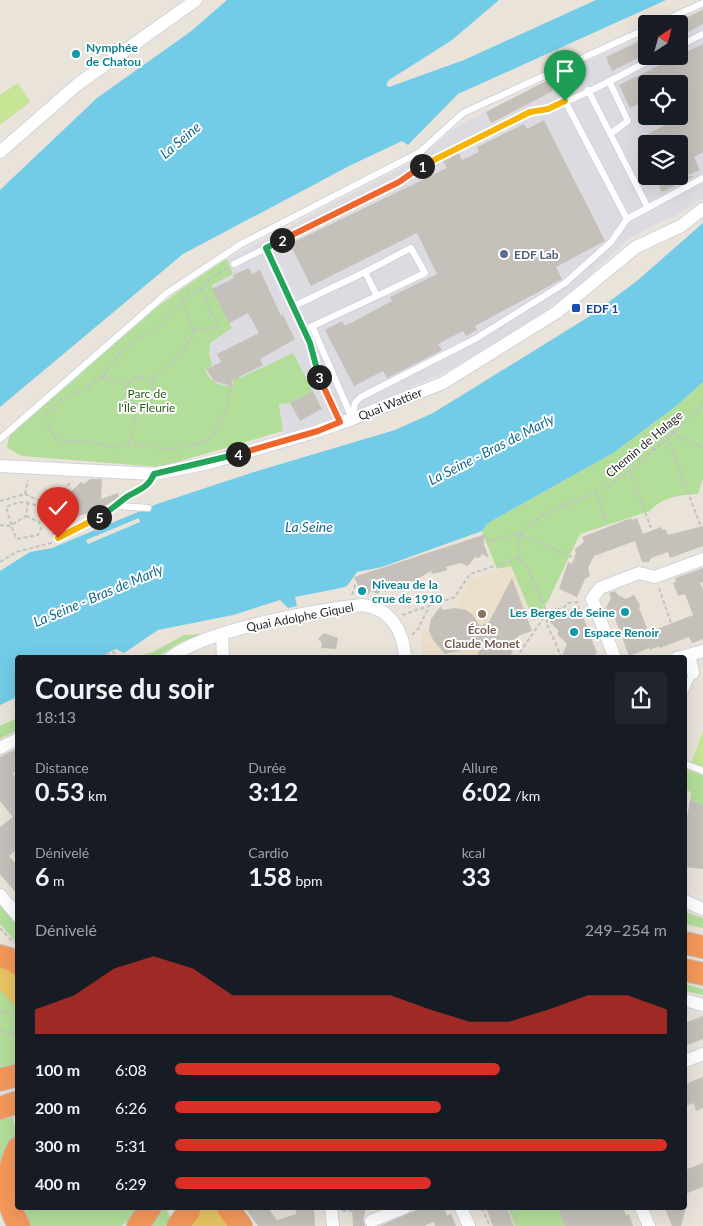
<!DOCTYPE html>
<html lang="fr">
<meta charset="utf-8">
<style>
body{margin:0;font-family:Lato,sans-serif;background:#20242c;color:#f1f3f6;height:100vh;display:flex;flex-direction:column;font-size:19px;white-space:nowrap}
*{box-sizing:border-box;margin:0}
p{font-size:16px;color:#9ea1a6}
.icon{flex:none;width:28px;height:28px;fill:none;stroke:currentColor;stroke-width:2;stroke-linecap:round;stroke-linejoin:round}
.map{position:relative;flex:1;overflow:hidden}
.panel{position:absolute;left:15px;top:655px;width:672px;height:555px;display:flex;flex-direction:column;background:#171b24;border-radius:5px;box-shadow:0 5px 20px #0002}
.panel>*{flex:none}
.needle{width:32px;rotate:36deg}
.tools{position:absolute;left:638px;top:15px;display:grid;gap:10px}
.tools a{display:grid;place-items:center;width:50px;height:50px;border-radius:5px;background:#171b24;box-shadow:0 5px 20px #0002;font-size:25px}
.pin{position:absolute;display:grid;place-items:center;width:42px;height:42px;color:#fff;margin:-51px -21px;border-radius:50% 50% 50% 0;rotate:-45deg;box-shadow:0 0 5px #0007}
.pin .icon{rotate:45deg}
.km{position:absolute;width:25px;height:25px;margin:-12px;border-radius:50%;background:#222;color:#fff;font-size:14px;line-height:25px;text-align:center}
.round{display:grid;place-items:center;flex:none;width:52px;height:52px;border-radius:5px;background:#20242c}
.summary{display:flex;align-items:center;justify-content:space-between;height:85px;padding:0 20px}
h1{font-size:28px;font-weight:700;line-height:38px}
.stats{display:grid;grid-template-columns:repeat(3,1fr);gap:8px;height:85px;padding:5px 20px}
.stats div{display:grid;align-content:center}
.stats b{font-size:25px;font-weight:700}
.stats small{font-size:14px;font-weight:400}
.stats p{font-size:14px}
.chart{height:140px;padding:10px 20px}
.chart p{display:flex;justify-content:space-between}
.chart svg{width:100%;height:90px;margin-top:5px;fill:#d93025;opacity:.7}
ul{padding:0 20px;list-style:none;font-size:16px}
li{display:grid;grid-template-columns:80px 60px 1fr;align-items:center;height:38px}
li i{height:12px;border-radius:6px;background:#d93025}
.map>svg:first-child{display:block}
</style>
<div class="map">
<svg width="703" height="1226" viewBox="0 0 703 1226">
<rect width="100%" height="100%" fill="#eae3da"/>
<path fill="#dddbe2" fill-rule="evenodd" d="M703 12V199L684 211 631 237 576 288 531 320 447 371 364 408 285 434 283 431 279 403 239 378 232 379 234 386 226 387 209 379 205 369 212 365 209 354 210 343 232 328 212 285 233 274 227 259 418 159 456 127 573 67 646 36V56H679V24H675ZM646 84H679V116H646ZM646 144H679V176H646Z"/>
<polygon fill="#ebdfca" points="508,567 511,567 529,615 510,657 422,657 421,632 429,630 431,619 438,609 441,607 443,611 455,608 470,580"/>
<g fill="#b3de99">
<path d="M227 259 233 274 212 285 232 328 210 343 209 354 212 365 205 370C210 382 221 387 234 386L232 379 238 376 240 378 293 353 313 391 290 403 279 404 283 431 160 467 22 456 7 448 9 436C77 373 147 308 227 259Z"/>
<path d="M703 382V478L698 494C680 495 662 497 650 511L580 534 548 601 534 621 511 566 497 569 482 532 488 523 613 453 675 407Z"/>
<polygon points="202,634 179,643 157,657 135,657 153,652 184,635"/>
<polygon points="17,718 17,730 0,739 0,726"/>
<polygon points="685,769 703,776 703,805 690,800 691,792 685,790"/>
<polygon points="0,903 17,924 17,944 0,924"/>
<polygon points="685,912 703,918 703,928 685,924"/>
<polygon points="685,984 703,989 703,995 685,991"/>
<polygon points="0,988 18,1010 17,1064 0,1070"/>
<path d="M13 1117 14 1125 17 1123C17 1139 5 1163 0 1180V1120Z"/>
<polygon points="18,1208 137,1208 133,1216 122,1226 29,1226"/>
<polygon points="160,1208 166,1208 173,1222 167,1226 150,1226"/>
<polygon points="508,1208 558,1208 565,1226 515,1226"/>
</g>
<g fill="#c6e595">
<polygon points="18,83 30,102 0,125 0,95"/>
<polygon points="703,732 703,776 688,771"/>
</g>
<g fill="#72cce7">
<polygon points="227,0 499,0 452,40 389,80 386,85 389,87 464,60 596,0 666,0 458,94 408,145 402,141 351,165 183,254 0,407 0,190 97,98 190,32"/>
<polygon points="703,223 703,382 675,407 613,453 488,523 482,531 382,567 357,572 347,586 341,588 295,597 297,606 288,608 280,600 233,615 158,630 124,653 116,649 105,654 107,657 18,658 17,697 0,705 0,571 30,552 52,548 157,504 254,472 395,430 433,413 590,316 638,280"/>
</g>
<polygon fill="#eae3da" points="139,518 140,522 88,544 86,540"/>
<g fill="#c5c0ba">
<polygon points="703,9 703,24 686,33 680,21"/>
<polygon points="640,41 646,54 612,71 606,57"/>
<polygon points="703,44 703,152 694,157 700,170 686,176 694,176 662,192 654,176 679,176 679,144 647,144 643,136 676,120 674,116 679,116 679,84 646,84 646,100 630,108 619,85"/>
<polygon points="576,69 581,78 570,84 565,75"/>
<polygon points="548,80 553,91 491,123 486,112"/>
<polygon points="544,120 605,241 556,267 562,279 475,326 477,330 466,336 463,331 438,344 442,350 387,378 383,371 354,386 325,330 342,321 345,326 392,301 390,297 437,274 417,233 311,286 290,244 447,168 443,161 459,153 462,160 479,152 477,147 524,124 527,129"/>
<polygon points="249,268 252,274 260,270 281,316 283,315 295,339 260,359 263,365 231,381 234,387 214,381 206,369 221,362 217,354 259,333 248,313 229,323 212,289 234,278 233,275"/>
<polygon points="313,391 322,409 300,421 290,403"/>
<polygon points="90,479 102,479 101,499 118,493 119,497 104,507 74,518 69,523 54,508 81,482 84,484"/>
<polygon points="631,518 632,520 637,518 643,534 661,527 662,530 665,529 668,535 703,526 703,546 670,558 668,552 651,558 649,562 642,562 635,541 594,556 588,568 590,576 585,579 577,597 559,589 568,562 572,564 576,553 575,549 584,542 582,537"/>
<polygon points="486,534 483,542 489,558 482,554 479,558 475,557 468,566 460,563 446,567 447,570 441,572 432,574 431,571 414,581 390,585 386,592 381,589 378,594 371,591 368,595 360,589 354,577"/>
<polygon points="703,568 703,582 700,583 703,590 703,639 692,643 689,637 660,648 659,646 650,650 649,648 629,656 613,613 605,610 611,598 609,593 615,591 618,595 626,599 634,595 640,605 639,608 648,631 657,629 693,615 685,594 678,596 673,583 676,582 675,578"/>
<polygon points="512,578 532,631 518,636 510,658 476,658 482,645 445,654 433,640 429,630 431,619 441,606 442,610 455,608 466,610 473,615 480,626 489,622"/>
<polygon points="579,606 597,653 590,658 561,658 567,644 557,634 559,631 550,622 551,617"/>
<polygon points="324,633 338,638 336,649 321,648 322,643 318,639"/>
<polygon points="18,748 18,771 12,773 18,779 18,848 9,856 18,866 18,895 0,874 0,827 13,817 0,801 0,757"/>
<polygon points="690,800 703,805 703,869 685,867 685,829"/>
<polygon points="703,1016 703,1039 685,1046 685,1023"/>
<polygon points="703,1077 703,1108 696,1111 694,1103 685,1106 685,1084"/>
<polygon points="703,1163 703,1187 685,1194 685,1170"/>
<polygon points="245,1208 268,1208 277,1220 296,1214 296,1208 314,1208 315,1226 258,1226"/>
<polygon points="352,1208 366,1208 363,1220 365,1226 353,1226"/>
<polygon points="421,1208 444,1208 447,1216 451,1214 456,1226 435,1226 434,1222 424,1226 380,1226"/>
<polygon points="486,1208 507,1208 514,1226 493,1226"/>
<polygon points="558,1208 623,1208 626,1215 629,1214 633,1226 565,1226"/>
<polygon points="665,1208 686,1208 681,1226 672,1226"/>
</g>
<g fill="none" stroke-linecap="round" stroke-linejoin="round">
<g stroke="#d0d3e0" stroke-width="8">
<g id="lane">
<polyline points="657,24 703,3"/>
<polyline points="679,46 703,34"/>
<polyline points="609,81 628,121 610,134"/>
<polyline points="588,90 648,208"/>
<polyline points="565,101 627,219"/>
<polyline points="234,264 266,248"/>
<polyline points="365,272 411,248 425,273 377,296"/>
<polyline points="294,306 365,272 377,296 304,330"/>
<polyline points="312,326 352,418"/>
<polyline points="352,418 355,403 361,397 475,339 565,283 611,242 627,219 703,178"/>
<path d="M341 422 316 370 310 343 266 248 399 182 428 162 530 112C571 105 620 75 658 56"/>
<polyline points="0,439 167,293 241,244 420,152 463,113 646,29"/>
<polyline points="118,506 148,508"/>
<path d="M92 521C105 513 116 505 128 497 140 489 148 488 154 474"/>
<polyline points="685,691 693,673"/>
<polyline points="685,764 703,771"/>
</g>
</g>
<g stroke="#d0d3e0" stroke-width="14">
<g id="street">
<polyline points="0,152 78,84 196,0"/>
<polyline points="0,466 154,474 209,463 318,431 352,419 443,383 557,312 636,247 681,226 703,209"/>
<polyline points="222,635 223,658"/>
<polyline points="689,655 693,673"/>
<path d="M170 658C205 630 315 610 362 605 390 608 404 631 405 658"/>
<polyline points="615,658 592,599 600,588 639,573 655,577 703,559"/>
<polyline points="677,658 703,651"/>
<polyline points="0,748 18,739"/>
<polyline points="0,895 18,916"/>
<polyline points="685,901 703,909"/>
<polyline points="685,1000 703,1005"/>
<polyline points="685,1061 703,1054"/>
<polyline points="331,1208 333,1226"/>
<polyline points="461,1208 469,1226"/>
<polyline points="641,1208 649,1226"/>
<polyline points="371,1221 404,1208"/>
</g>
</g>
<g stroke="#c3c3c3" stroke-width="20">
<g id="primary">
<polyline points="0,957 18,979"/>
<polyline points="0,975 18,996"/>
<polyline points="186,1208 200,1226"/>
<polyline points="204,1208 219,1226"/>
</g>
</g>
<g stroke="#c3c3c3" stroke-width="24">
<g id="highway">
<polyline points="685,943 703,947"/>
<polyline points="0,956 13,960 18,964"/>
<polyline points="685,970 703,974"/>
<polyline points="0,1080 18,1075"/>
<polyline points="0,1108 18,1102"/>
<path d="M18 1148C4 1176 4 1199 19 1226"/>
<polyline points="228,1208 241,1226"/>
<polyline points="138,1226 150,1208"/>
<polyline points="178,1226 189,1211"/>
</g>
</g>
<g stroke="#c3c3c3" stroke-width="2" stroke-dasharray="4 2.5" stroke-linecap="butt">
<polyline points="227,268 210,279 202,289 189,294 160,327 134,341 120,353 102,377 85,389 63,398 47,413 49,427 58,442 86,441 115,448 129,443 168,450 207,441 218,429 228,404 230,387"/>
<polyline points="183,303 194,331"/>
<circle cx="141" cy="391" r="14"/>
<polyline points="102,377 129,384"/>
<path d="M151 380C169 367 185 352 194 331L219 327 209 309 202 289"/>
<polyline points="671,433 703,447"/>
<polyline points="667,436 701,527"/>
<polyline points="129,443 134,427 136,405"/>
<polyline points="629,470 651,528"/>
<polyline points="25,494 47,504"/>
<polyline points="596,494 608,524"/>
<polyline points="0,501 25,494 28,480"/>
<polyline points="43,509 55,520 48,527 57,538"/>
<path d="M26 516 39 522 41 528 38 535 17 539C11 528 10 518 6 507 21 500 29 501 43 509L72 481"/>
<polyline points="0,525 10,526 26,516 28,502"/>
<polyline points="95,528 98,536"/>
<polyline points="521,535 572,557"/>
<polyline points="0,562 16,552 51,543 83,524"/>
<polyline points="659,588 671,623"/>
<polyline points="352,595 355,585 458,554 484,542 524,532"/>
<polyline points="402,615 455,597 470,574 519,558"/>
<polyline points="412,635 418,629 429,607"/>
<polyline points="106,655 114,652 118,658"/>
<polyline points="516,658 547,613 564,607 568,603 580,602"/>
<path d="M562 658 547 624V613L528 568 519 558 518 539C540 505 581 504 612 483 643 463 675 430 703 405"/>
<polyline points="18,701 14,703 18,712"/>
<polyline points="0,928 14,943"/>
<polyline points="0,1011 18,1015"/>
<polyline points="0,1031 18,1035"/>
<polyline points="482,1208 490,1226"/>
<polyline points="511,1208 519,1226"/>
<polyline points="342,1211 352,1211"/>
</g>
<use href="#lane" stroke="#fff" stroke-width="6"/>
<use href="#street" stroke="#fff" stroke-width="12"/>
<use href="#primary" stroke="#e8c461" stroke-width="19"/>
<use href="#highway" stroke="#f4985b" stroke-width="22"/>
</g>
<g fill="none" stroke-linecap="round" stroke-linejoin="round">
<g stroke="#fff" stroke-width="10">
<polyline id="split-1" points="422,166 530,112 548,109 565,101"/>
</g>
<g stroke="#fff" stroke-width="10">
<polyline id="split-2" points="282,240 399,182 422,166"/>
</g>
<g stroke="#fff" stroke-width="10">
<polyline id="split-3" points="282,240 266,248 310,343 319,377"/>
</g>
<g stroke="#fff" stroke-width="10">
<polyline id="split-4" points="238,454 318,431 340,422 319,377"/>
</g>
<g stroke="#fff" stroke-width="10">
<path id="split-5" d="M99 517C110 511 118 503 128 496 140 489 148 488 154 474L238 454"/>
</g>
<g stroke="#fff" stroke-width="10">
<polyline id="split-6" points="58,538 99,517"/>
</g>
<use href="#split-1" stroke="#f5b400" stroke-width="6"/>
<use href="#split-2" stroke="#f0652b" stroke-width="6"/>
<use href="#split-3" stroke="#22a559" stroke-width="6"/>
<use href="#split-4" stroke="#f0652b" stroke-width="6"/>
<use href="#split-5" stroke="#22a559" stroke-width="6"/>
<use href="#split-6" stroke="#f5b400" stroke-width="6"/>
</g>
<g fill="#0f9aa8" stroke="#fff" stroke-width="2">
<circle cx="76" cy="54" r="5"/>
<circle cx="362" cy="591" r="5"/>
<circle cx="625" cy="612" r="5"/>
<circle cx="574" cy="632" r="5"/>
</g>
<circle fill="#5c6f8a" stroke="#fff" stroke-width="2" cx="504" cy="254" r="5"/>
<rect fill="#1a4fb4" stroke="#fff" stroke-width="2" x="571" y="303" width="10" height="10" rx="2.5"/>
<circle fill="#8d6e63" stroke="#fff" stroke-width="2" cx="482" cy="614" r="5"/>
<g text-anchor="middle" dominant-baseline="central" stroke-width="4" stroke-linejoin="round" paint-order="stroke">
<g font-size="12" font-weight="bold" fill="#0d838f" stroke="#fff" text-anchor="start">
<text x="86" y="47">Nymphée<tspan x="86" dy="14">de Chatou</tspan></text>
<text x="372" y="584">Niveau de la<tspan x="372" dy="14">crue de 1910</tspan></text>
<text x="615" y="612" text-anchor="end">Les Berges de Seine</text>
<text x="584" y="632">Espace Renoir</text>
</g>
<g font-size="12" font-weight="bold" fill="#4e5e75" stroke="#fff" text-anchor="start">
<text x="514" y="254">EDF Lab</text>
</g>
<g font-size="12" font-weight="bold" fill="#164399" stroke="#fff" text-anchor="start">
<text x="586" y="308">EDF 1</text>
</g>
<g font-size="12" fill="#2d601d" stroke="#fff">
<text x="147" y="393">Parc de<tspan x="147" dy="14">l'Île Fleurie</tspan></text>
</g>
<g font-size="12" fill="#282828" stroke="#fff">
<text transform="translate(390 404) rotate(-22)">Quai Wattier</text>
<text transform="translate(644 444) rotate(-40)">Chemin de Halage</text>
<text transform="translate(300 617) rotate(-11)">Quai Adolphe Giquel</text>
</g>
<g font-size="12" font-weight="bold" fill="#785e54" stroke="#fff">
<text x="482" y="629">École<tspan x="482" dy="14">Claude Monet</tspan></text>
</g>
<g font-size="14" font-style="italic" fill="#156a8f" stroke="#fff">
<text transform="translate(180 140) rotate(-40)">La Seine</text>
<text transform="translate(491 449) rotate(-27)">La Seine - Bras de Marly</text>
<text x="309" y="526">La Seine</text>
<text transform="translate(98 595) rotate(-23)">La Seine - Bras de Marly</text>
</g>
</g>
</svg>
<div class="tools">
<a><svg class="needle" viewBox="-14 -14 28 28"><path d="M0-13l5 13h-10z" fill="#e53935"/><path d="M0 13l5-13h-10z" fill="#9ea1a6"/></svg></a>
<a><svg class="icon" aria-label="locate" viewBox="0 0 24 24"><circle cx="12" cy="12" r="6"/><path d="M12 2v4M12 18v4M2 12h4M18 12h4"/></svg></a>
<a><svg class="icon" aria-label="layers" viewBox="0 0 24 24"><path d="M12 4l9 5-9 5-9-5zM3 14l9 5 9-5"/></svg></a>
</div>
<div class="pin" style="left:565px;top:101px;background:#1e9e55"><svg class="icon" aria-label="arrive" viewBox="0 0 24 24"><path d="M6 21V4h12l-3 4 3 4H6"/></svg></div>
<div class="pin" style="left:58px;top:538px;background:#d93025"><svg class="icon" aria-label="check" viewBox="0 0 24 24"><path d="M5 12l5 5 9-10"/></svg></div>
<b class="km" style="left:422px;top:166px">1</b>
<b class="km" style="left:282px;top:240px">2</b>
<b class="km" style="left:319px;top:377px">3</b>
<b class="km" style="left:238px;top:454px">4</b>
<b class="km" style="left:99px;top:517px">5</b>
<section class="panel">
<div class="summary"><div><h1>Course du soir</h1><p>18:13</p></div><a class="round"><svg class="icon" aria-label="share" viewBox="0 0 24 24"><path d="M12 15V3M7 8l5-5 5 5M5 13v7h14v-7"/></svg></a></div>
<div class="stats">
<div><p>Distance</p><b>0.53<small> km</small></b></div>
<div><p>Durée</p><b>3:12</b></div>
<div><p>Allure</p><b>6:02<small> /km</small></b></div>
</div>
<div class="stats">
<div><p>Dénivelé</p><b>6<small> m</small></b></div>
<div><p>Cardio</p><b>158<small> bpm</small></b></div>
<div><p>kcal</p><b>33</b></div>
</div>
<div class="chart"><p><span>Dénivelé</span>249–254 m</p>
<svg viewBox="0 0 160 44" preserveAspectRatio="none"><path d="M0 44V32L10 25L20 12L30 6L40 12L50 25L60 25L70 25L80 25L90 25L100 32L110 38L120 38L130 32L140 25L150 25L160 32V44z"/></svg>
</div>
<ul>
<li><b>100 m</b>6:08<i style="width:66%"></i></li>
<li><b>200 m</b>6:26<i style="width:54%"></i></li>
<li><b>300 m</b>5:31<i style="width:100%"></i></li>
<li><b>400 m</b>6:29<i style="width:52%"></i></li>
</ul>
</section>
</div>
